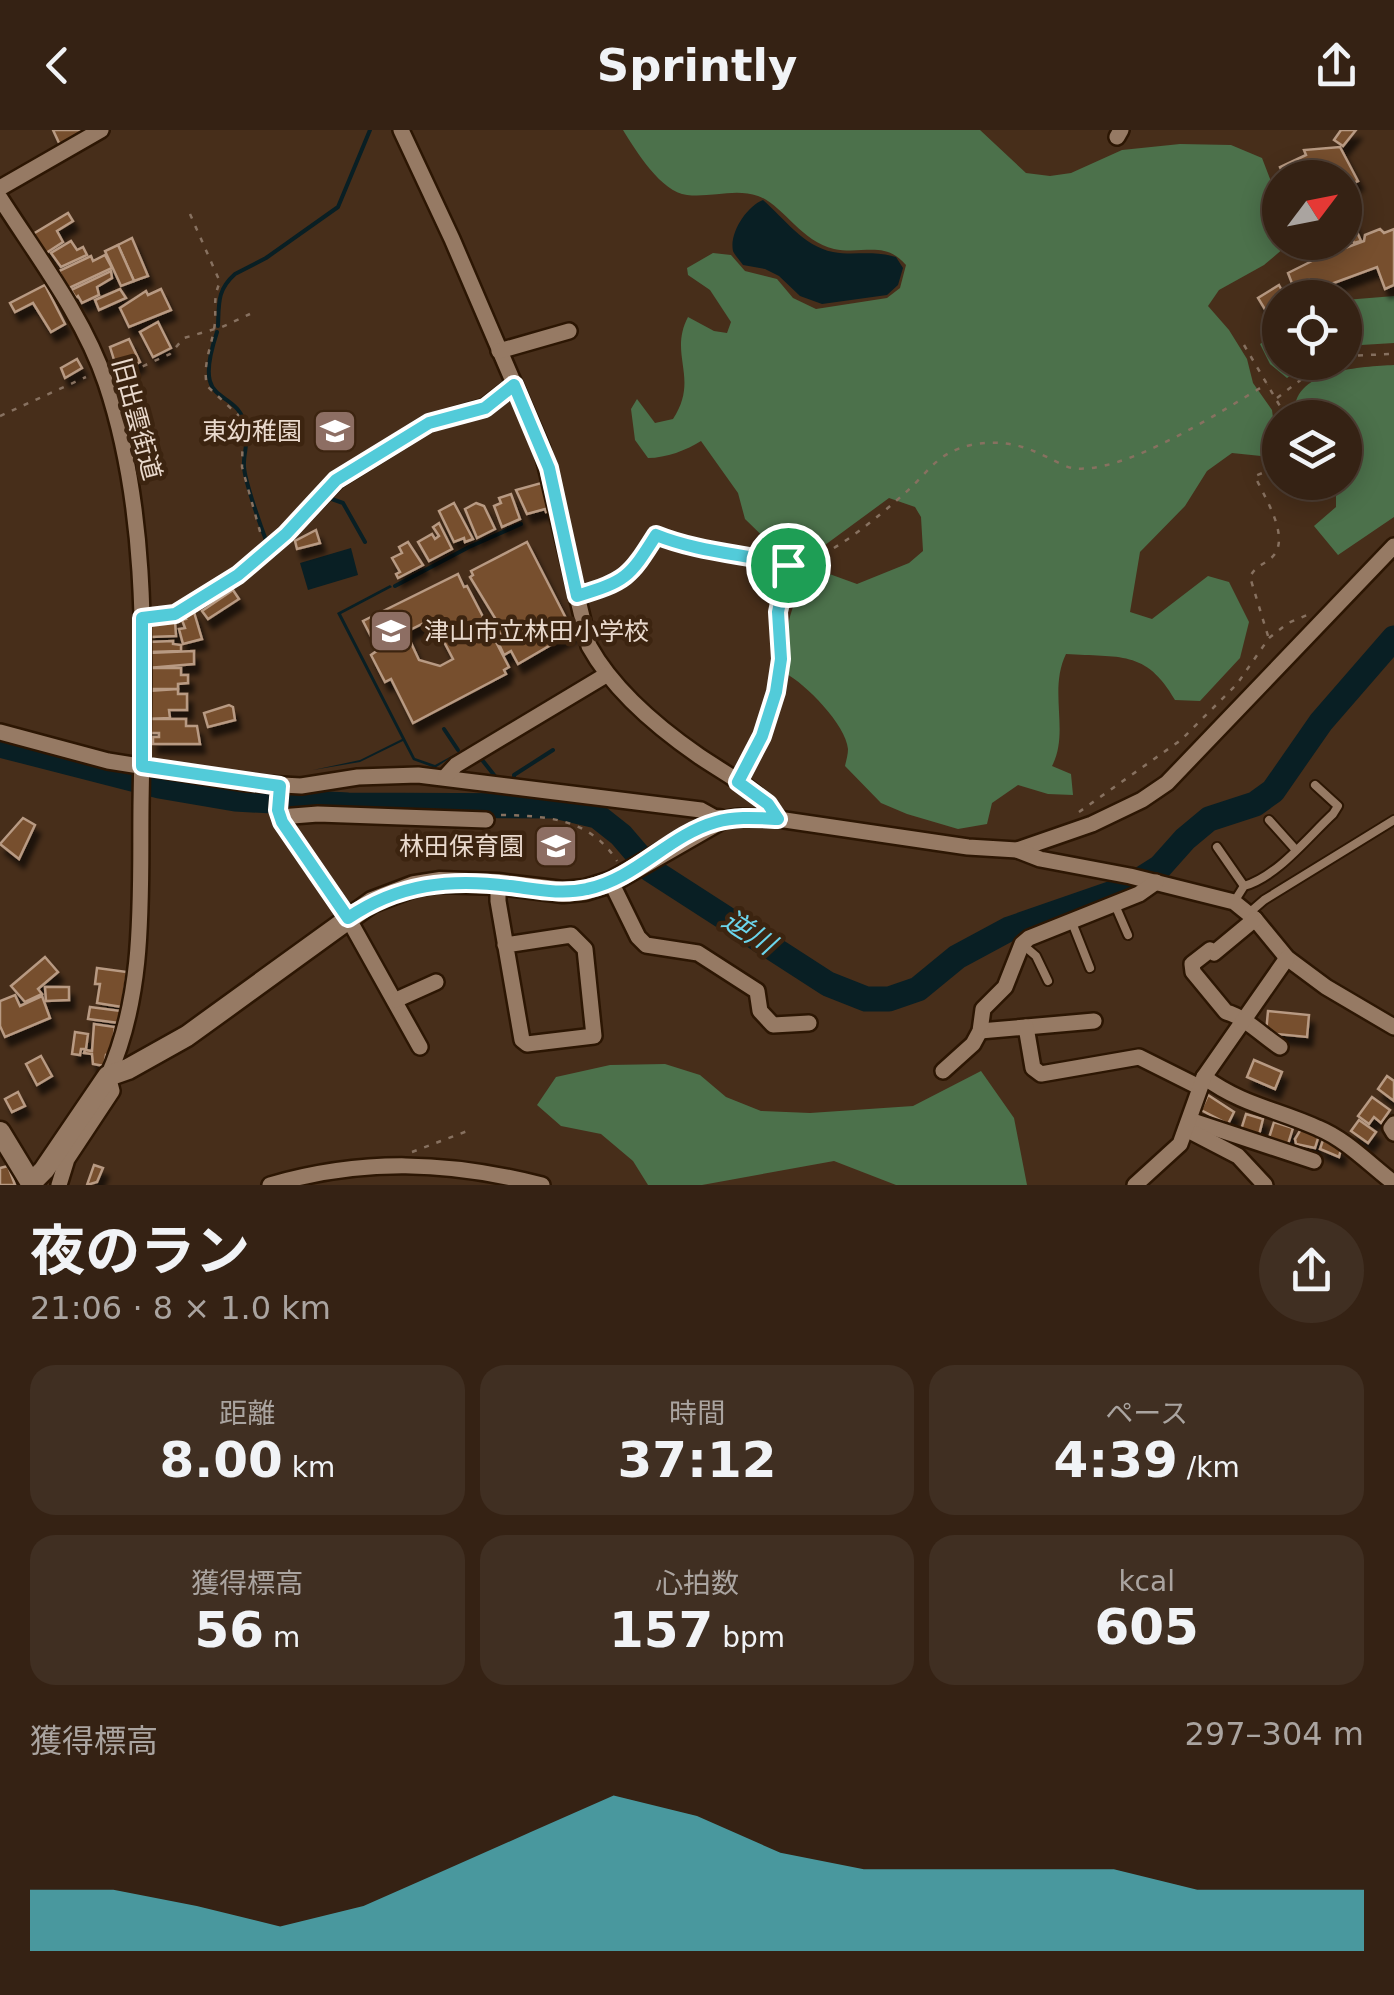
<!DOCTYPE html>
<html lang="ja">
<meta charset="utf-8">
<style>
body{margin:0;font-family:"DejaVu Sans","Noto Sans JP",sans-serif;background:#402f22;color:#f1f3f6;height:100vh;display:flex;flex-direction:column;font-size:38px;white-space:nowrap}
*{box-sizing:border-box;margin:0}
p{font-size:32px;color:#aaa4a0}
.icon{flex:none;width:55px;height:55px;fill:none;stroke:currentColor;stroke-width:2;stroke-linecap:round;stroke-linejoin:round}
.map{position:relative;height:1055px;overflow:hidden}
.side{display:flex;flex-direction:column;background:#352214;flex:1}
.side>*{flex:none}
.needle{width:65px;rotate:58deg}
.buttons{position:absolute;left:1262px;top:30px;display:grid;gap:20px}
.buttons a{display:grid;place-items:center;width:100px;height:100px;border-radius:50%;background:#352214;box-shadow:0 5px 25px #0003,0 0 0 2px #4f3f34;font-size:50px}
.pin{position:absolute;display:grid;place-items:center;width:85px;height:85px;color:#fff;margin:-42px;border:5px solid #fff;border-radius:50%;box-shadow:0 2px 10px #0007}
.round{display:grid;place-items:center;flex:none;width:105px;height:105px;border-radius:52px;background:#402f22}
.head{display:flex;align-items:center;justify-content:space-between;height:170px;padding:0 30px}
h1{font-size:55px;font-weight:700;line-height:75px}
.figures{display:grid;grid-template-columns:repeat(3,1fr);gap:15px;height:170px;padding:10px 30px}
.figures div{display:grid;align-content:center;border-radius:25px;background:#402f22;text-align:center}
.figures b{font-size:50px;font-weight:700}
.figures small{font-size:28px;font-weight:400}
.figures p{font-size:28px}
.chart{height:280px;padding:20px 30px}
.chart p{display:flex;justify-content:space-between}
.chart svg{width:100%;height:180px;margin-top:10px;fill:#52cbd9;opacity:.7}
header{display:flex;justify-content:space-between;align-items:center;height:130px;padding:0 30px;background:#352214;font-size:45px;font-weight:700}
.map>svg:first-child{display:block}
</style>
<header><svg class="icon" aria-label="back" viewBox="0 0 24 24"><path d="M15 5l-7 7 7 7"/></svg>Sprintly<svg class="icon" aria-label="share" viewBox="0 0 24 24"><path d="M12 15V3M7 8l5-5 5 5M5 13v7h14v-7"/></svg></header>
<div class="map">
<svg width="1394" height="1055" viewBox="0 0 1394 1055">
<defs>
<filter id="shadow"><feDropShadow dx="5" dy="9" stdDeviation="2.5" flood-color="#0009"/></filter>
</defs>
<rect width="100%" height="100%" fill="#472e1a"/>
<g fill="#4c714b">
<path d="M623 0H980L1026 43 1050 46 1071 43 1122 20 1180 14 1231 15 1262 28 1280 75V112L1290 113 1264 135 1219 160 1208 176 1229 200 1247 229 1253 253 1272 280 1276 311 1261 326 1232 323 1207 341 1185 376 1140 422 1130 482 1152 489 1208 446 1229 452 1249 492 1240 528 1200 571 1175 570C1146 519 1119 528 1066 524 1048 561 1070 602 1052 636L1071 644 1073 665 1048 664 1018 655 992 673 987 694 958 699 907 684 881 673 845 636C846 631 848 625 848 619 846 595 806 554 785 543 786 504 785 463 824 442L857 454 909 433 923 421 921 387 915 377 889 368 825 415 800 428 782 425 745 389 738 363 701 311C687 320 666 328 648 328L635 310 631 279 637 269 655 293 673 289C700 248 668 225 688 187L714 201 727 203 731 192 710 160 688 145 687 138 713 123 731 125 745 141 777 149 793 168 816 179 887 168 900 158 906 135C885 110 862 125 834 119 800 111 782 74 758 66 735 58 710 68 687 65 661 62 636 21 623 0Z"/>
<polygon points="1394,166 1394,213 1345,216 1345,170"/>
<polygon points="1280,201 1280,232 1308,233 1287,248 1270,234 1260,214"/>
<path d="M1394 235V387L1338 425 1314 396 1336 377V357L1329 353 1345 352V288L1295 287C1289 239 1361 237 1394 235Z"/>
<polygon points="665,934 700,945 726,967 761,981 810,983 913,976 981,941 1014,988 1027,1055 896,1055 834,1031 702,1055 648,1055 633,1031 601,1004 561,996 537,975 556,947 610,935"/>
</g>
<g fill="#091f24">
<path d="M763 70C784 88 803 116 833 122 853 126 871 120 896 127L903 138 898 155 887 165 822 174 800 166 779 146 765 139 743 135C741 132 734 124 733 121 729 103 747 76 763 70Z"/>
<polygon points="351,418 358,445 308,460 300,433"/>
<polygon points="390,455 392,457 341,484 415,628 435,635 459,622 435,638 413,630 403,611 360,632 313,640 360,630 402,609 337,483"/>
</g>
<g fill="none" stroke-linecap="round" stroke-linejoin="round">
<g stroke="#091f24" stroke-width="4">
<path d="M218 196C219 173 217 160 235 144L266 128 338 77 370 0"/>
<path d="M217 202C190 283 237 253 246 298 249 311 243 324 244 337 245 352 261 397 267 413"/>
<polyline points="329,368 343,373 365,412"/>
<polyline points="274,425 313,386"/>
<polyline points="395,456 469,417 521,394"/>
<polyline points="444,599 458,620"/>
<polyline points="479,626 498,650"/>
<polyline points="514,651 514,645 553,620"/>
<polyline points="314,672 314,674"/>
<polyline points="501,681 502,662"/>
</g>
<polyline stroke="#091f24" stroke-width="25" points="0,615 159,656 235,669 348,675 555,676 597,686 621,705 651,740 828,854 866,869 889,869 918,859 957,827 1009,799 1127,758 1160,737 1185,709 1209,689 1255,674 1273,661 1321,592 1394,508"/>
</g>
<g fill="#774f2e" stroke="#b89a83" stroke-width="2.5" fill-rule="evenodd" filter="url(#shadow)">
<polygon points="53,0 90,0 60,15"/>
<polygon points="1341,0 1356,0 1343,16 1334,10"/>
<polygon points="1340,17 1358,51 1346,56 1355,76 1347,79 1361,111 1354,113 1345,92 1345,48 1285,48 1280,37 1306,25 1304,20"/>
<polygon points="68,83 73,91 57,101 63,112 43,125 33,104"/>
<polygon points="1380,99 1384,103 1394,99 1394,155 1385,159 1377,137 1312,161 1309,150 1293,156 1288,143 1320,127 1318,122 1337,114 1340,120 1364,111 1365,105"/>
<polygon points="132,108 148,146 134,151 118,115"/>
<polygon points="71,111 77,120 83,117 87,125 61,137 51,123"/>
<polygon points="118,115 134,151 121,156 105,121"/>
<polygon points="105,125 112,138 67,159 59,141 91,126 93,131"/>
<polygon points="111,141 112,148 97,157 99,165 82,173 78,166 76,168 71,160"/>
<polygon points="45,155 65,194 51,202 33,173 15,182 10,173"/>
<polygon points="1279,155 1286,168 1280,168 1280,186 1272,191 1258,168"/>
<polygon points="120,159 126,168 99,180 95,170"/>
<polygon points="161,159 171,180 129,197 120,178 146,161 148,165"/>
<polygon points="158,192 171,218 153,227 140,202"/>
<polygon points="129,209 140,232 122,242 115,233 110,217"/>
<polygon points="77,229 82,238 65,248 61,238"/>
<polygon points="545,352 553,380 546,382 545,379 527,384 516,360"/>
<polygon points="511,364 520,389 502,397 494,376 501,373 499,368"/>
<polygon points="454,373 473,409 465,412 464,408 454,412 439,381"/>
<polygon points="476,373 484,376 495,399 477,408 465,379"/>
<polygon points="439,393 452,419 429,431 418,412 432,404 435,409 439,406 433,397"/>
<polygon points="316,400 320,413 297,419 295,411"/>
<polygon points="408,412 423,435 398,448 396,444 400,442 392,428 402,423 399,417"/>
<polygon points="527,412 573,502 518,534 511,521 504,525 498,512 503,510 493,490 495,488 470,447 473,445 471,441"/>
<path d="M458 444 464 457 467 456 509 537 504 540 506 544 413 593 391 549 385 552 371 525 378 520 363 491ZM432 489 453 529 440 536 419 530 406 502Z"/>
<polygon points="233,460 239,469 208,489 202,481"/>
<polygon points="194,482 202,509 183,514 179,499 185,498 182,490 186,489 184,485"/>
<polygon points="175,490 176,506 150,507 149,491"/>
<polygon points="173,511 173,514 181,515 181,521 148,522 148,512"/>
<polygon points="194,521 194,534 148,538 148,523"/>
<polygon points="147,538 181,538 181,545 188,545 188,553 178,554 178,559 148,559"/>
<polygon points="178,559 178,564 187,564 187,580 169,580 170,588 147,589 148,561"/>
<polygon points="229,575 233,577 235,590 208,597 204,583"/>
<polygon points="150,589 186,589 186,596 197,596 200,614 153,614 153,607 159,607 159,603 151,603"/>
<polygon points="23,688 35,695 19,729 0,714"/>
<polygon points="45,827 58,842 38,859 42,864 25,872 11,856"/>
<polygon points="97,838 127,842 122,877 97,873 100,854 95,854"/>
<polygon points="45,857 69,857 69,870 46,871"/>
<polygon points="15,865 20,876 42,866 50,888 5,907 0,896 0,871"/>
<polygon points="90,877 121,881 119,893 88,889"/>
<polygon points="1268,881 1309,885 1307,907 1266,903"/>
<polygon points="94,894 115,897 111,926 106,925 104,936 93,934 92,924 84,923 85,920 92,921"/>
<polygon points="75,902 88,904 86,919 81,919 80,925 72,924"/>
<polygon points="41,926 52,946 37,955 26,934"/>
<polygon points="1254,930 1282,942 1275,959 1247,947"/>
<polygon points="1387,946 1394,951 1394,971 1378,959"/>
<polygon points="18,962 25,976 12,982 5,969"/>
<polygon points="1208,965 1234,982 1228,994 1201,980"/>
<polygon points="1372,967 1390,980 1381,993 1374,987 1369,994 1358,986"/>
<polygon points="1246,984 1263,989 1259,1005 1241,1000"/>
<polygon points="1359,990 1376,1002 1368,1013 1351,1001"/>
<polygon points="1274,992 1293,998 1288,1014 1269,1008"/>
<polygon points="1301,999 1319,1005 1315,1018 1296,1014 1295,1009"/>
<polygon points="1323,1010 1341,1019 1339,1027 1320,1019"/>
<polygon points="94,1035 103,1038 97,1052 87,1055"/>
<polygon points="8,1036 15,1055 0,1055 0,1038"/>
</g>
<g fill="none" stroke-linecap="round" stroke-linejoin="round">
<g stroke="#2c1603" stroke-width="12">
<g id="service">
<polyline points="1269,690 1295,719"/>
<polyline points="1217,717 1244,756"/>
<path d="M1234 772 1244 756C1277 747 1308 707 1333 684L1338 676 1315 655"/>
<polyline points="1115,775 1128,805"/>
<polyline points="1249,783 1264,770 1394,690"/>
<polyline points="1071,790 1090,838"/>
<polyline points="1022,814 1036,826 1048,851"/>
</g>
</g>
<g stroke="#2c1603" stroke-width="20">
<g id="minor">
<path d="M401 0 452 109 542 319 589 516C614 561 657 597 699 626 727 645 759 660 778 689"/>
<polyline points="1117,7 1121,0"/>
<polyline points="0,58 101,0"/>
<path d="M0 68C37 126 84 187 106 253 151 387 143 536 141 676 140 766 146 862 108 946L112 961 67 1029 59 1055"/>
<polyline points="499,221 569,201"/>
<polyline points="266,421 286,404 337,350 429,293 485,277 514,255"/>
<polyline points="0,602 108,631 247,653 301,656 358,647 418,645 701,680 719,690 739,687 778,689 968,717 1017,720 1092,694 1142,670 1167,653 1394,416"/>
<polyline points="445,647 456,635 606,545"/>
<polyline points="280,656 278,680 282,692 348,788 420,917"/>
<polyline points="280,687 318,684 486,690"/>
<polyline points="1017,720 1040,729 1130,746 1234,772 1255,789 1287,828 1326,857 1394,897"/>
<polyline points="611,752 638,807 646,815 698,823 757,861 760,881 773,895 809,893"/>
<polyline points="498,754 498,771 522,910 527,914 594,906 585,819 571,805 505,815"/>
<path d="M1255 789 1214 823 1210 820 1192 834 1193 842 1226 882C1245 887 1263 906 1280 917"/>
<polyline points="396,870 436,852"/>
<polyline points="1026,897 1094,891"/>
<polyline points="980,901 1026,897 1033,938 1041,944 1139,927 1199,957"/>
<polyline points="943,941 973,914 980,901 983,879 1005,857 1022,814 1029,808 1139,764 1156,752"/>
<path d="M1204 947C1242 975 1276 979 1318 998 1347 1010 1369 1034 1394 1053"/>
<polyline points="1394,994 1391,998 1394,1003"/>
<polyline points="1186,999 1196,992 1314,1031"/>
<polyline points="1186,999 1238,1026 1265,1055"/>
<path d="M270 1055C363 1028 448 1031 542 1055"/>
<polyline points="1135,1055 1180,1014 1204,947 1287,828"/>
</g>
</g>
<g stroke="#2c1603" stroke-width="25">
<polyline id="tertiary" points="0,1002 31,1053 44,1040 108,946 128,939 187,906 372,772 414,756 439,752 498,754 563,762 585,760 611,752 719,690"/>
</g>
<g stroke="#877160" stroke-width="2.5" stroke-dasharray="5 8" stroke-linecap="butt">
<path d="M190 84 220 152C213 167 216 177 215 192 213 214 202 233 207 256L238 285 243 295 242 337 261 405"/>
<polyline points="1244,215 1287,288"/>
<polyline points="1345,226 1391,224"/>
<polyline points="119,247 170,224 184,208 222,197 250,184"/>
<polyline points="1277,268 1324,232"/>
<polyline points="0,286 86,247"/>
<path d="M593 461C632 449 635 438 655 405 683 416 708 419 737 423 754 425 772 436 789 435 824 434 879 386 905 363 929 342 936 323 971 315 1003 309 1023 315 1051 329 1057 332 1066 337 1072 338 1123 346 1223 280 1267 254"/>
<path d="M158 486C191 483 229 453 254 432"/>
<path d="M1268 506 1250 447C1256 434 1266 435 1274 425 1290 405 1263 365 1255 346L1280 336"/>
<polyline points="747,636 762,606 777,562 781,529 778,482 788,437"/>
<polyline points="1079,682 1181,610 1237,554 1269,508 1288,493 1307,485"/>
<path d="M501 685C546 686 590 688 617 731"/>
<polyline points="412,1022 470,1000"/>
</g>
<use href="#service" stroke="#967a64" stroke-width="8"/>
<use href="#minor" stroke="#967a64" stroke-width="15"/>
<use href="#tertiary" stroke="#967a64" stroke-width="20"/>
</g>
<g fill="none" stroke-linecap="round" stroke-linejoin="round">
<g stroke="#fff" stroke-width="20">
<path id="route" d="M514 255 549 338 577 466C626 451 629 448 656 405 698 422 744 424 788 435L778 482 781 529 776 562 762 606 738 652 768 674 778 689C757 688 736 686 716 692 669 705 636 749 587 759 561 765 535 759 510 756 450 748 398 754 348 788L282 692 278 680 280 656 142 636V488L175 484 238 445 286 404 336 350 429 293 485 278Z"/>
</g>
<use href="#route" stroke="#52cbd9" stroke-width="12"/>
</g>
<defs>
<g id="school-square" transform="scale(2.25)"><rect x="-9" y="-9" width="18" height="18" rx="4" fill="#8d6e63" stroke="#3c2410"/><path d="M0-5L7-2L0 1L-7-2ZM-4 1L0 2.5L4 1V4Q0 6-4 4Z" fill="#fff"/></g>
</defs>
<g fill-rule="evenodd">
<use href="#school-square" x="335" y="301"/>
<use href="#school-square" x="391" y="501"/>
<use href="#school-square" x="556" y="716"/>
</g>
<g text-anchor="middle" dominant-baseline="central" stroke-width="9" stroke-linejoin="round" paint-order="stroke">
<g font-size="25" fill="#e9d9cd" stroke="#3c2410">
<text transform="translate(137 289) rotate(75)">旧出雲街道</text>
</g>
<g font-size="25" fill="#e9d9cd" stroke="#3c2410" text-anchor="end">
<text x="302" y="301">東幼稚園</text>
<text x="424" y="501" text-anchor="start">津山市立林田小学校</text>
<text x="524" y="716">林田保育園</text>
</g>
<g font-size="28" font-style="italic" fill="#6bd5ec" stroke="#3c2410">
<text transform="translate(749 802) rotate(33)">逆川</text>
</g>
</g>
</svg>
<div class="buttons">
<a><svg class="needle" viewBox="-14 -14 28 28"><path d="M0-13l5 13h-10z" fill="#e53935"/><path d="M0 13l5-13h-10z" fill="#aaa4a0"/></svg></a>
<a><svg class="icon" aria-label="locate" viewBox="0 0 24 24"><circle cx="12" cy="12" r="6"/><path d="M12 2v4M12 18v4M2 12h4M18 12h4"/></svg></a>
<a><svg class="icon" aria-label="layers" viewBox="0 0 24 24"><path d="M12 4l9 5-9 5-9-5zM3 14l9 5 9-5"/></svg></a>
</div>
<div class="pin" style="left:788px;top:435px;background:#1e9e55"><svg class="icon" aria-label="arrive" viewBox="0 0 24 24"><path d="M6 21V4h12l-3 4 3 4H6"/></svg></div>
</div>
<section class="side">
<div class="head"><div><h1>夜のラン</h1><p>21:06 · 8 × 1.0 km</p></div><a class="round"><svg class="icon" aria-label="share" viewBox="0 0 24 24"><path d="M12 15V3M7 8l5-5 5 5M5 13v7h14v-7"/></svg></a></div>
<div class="figures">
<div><p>距離</p><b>8.00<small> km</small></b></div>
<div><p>時間</p><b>37:12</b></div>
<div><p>ペース</p><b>4:39<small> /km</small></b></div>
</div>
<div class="figures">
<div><p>獲得標高</p><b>56<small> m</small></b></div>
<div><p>心拍数</p><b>157<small> bpm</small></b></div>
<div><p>kcal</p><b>605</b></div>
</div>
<div class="chart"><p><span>獲得標高</span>297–304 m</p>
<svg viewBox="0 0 160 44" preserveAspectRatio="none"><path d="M0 44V29L10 29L20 33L30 38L40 33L50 24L60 15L70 6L80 11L90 20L100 24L110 24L120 24L130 24L140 29L150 29L160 29V44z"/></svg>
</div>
</section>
